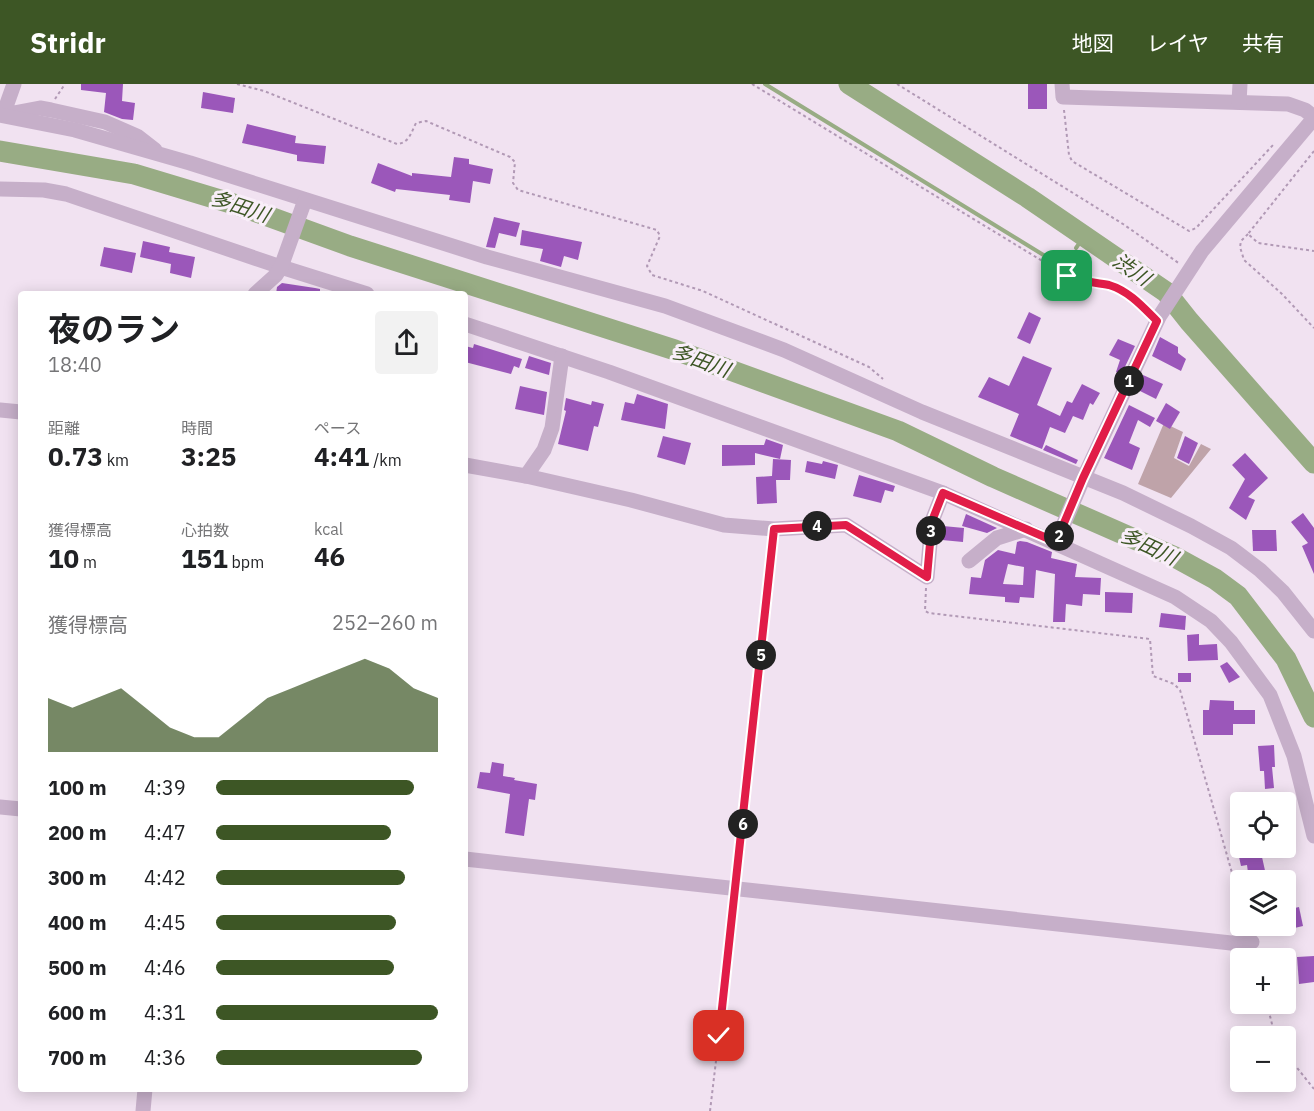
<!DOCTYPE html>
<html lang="ja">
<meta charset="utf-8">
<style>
body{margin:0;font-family:"IBM Plex Sans","Noto Sans JP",sans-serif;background:#f2f2f2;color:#202124;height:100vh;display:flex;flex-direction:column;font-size:22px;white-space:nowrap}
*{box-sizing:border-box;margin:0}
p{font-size:20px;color:#757577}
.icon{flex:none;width:33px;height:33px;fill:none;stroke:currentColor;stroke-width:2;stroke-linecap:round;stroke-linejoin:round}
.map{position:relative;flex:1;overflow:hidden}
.sheet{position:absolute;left:18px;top:207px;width:450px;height:801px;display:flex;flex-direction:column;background:#fff;border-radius:6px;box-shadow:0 3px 15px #0003}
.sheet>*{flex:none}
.tools{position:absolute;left:1230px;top:708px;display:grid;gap:12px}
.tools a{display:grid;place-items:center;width:66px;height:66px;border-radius:6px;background:#fff;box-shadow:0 3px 15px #0003;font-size:30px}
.pin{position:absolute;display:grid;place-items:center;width:51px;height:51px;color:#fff;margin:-26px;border-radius:12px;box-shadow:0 3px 9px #0006}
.km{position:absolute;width:30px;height:30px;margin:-15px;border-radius:50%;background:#222;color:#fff;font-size:16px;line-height:30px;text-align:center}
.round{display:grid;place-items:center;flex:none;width:63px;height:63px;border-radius:6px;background:#f2f2f2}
.headline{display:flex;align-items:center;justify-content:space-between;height:102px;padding:0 30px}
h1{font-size:33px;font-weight:700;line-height:45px}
.metrics{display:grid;grid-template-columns:repeat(3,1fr);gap:9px;height:102px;padding:6px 30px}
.metrics div{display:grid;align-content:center}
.metrics b{font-size:26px;font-weight:700}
.metrics small{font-size:16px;font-weight:400}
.metrics p{font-size:16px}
.chart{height:168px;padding:12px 30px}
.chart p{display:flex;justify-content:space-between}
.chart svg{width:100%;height:108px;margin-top:6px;fill:#3d5625;opacity:.7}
ul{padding:0 30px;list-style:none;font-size:20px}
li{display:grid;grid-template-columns:96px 72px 1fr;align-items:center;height:45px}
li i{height:15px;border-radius:8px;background:#3d5625}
header{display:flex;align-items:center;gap:36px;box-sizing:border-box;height:84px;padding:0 30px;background:#3d5625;color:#fff}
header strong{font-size:28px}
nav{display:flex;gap:33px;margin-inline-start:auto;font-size:21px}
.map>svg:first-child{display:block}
</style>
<header>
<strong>Stridr</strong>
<nav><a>地図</a><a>レイヤ</a><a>共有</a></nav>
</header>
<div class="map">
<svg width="1314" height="1027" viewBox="0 0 1314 1027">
<rect width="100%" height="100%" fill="#f1e2f1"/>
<polygon fill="#bfa3a9" points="1164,339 1183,348 1174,374 1189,382 1201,360 1211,365 1171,414 1138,400"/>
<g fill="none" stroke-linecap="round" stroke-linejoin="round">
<g stroke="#98ac84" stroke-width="4">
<polyline points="765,0 1063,183 1067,177"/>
<polyline points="1076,164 1085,151"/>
</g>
<g stroke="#98ac84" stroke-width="21">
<polyline points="849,0 1027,113 1166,208 1189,237 1314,379"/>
<polyline points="0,67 134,90 237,121 350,162 675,266 898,347 993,393 1173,472 1215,495 1238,512 1286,575 1314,633"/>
</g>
</g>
<g fill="#9b57ba" fill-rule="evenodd">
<polygon points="81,0 123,0 122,17 135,19 133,36 122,35 104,28 106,9 81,6"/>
<rect x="1028" y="0" width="19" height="25"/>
<polygon points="203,8 235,14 233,29 201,24"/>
<polygon points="247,40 296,52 295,59 326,62 324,80 297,77 297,71 242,59"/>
<polygon points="454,73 469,75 469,80 493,85 490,100 473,97 470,119 449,116 450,111 396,105 395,108 371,99 378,79 412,92 412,89 451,93"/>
<polygon points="494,133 520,139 516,153 499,149 495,164 486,163"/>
<polygon points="522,146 582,158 578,176 564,172 561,183 540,177 543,165 520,161"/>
<polygon points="143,157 170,163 169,168 195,173 191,194 170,189 171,180 140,173"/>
<polygon points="104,163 136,169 132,189 100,182"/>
<polygon points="282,199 315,204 320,205 320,210 276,210 277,203"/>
<polygon points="1029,228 1041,234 1030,260 1017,254"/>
<polygon points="1160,253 1178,263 1178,269 1186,275 1181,287 1152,272"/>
<polygon points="1118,255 1135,262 1121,291 1116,288 1120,276 1109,271"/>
<polygon points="474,260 522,275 519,284 514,282 511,290 465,278 465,262 473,264"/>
<polygon points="529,272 551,279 549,291 525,284"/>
<polygon points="1023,272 1052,284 1037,321 1060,332 1067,317 1072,319 1082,300 1100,309 1093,321 1090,319 1083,336 1073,332 1065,349 1050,343 1042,365 1010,352 1019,330 978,313 989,293 1009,302"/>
<polygon points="1143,291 1163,300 1156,315 1136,305"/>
<polygon points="520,302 547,308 544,331 515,325"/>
<polygon points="637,310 668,320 665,345 621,336 625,318 634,320"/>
<polygon points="566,314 591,321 592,317 604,320 598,343 594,342 588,367 558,360 566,327 564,326"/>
<polygon points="1166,319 1180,328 1170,345 1156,337"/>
<polygon points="1129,321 1155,334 1150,343 1138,336 1129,359 1140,364 1132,386 1104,374"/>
<polygon points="663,352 691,359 685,381 657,373"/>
<polygon points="1185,352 1198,359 1189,380 1177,374"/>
<polygon points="766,355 783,361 780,375 755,369 755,381 722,382 722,361 764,361"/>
<polygon points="1046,361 1078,376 1076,380 1043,366"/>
<polygon points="1245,369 1268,394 1248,413 1255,416 1246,436 1229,424 1245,395 1232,381"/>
<polygon points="773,375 791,376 790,396 776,396 777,419 757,420 756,393 772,392"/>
<polygon points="807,377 822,380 823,377 838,381 835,395 805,388"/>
<polygon points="859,391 895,402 893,408 885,406 881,419 853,412"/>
<polygon points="1303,429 1314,444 1314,490 1302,462 1308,459 1291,438"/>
<polygon points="966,430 997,444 987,449 962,442"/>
<polygon points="943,442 964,444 963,458 942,456"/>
<polygon points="1252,446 1276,446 1277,467 1253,467"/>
<path d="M1020 457 1027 458 1052 468 1051 474 1077 480 1075 493 1101 494 1100 511 1083 510 1082 522 1066 520 1065 538H1053L1055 490 1036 486 1034 514 1020 513 1019 519 1005 518V513L969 510 971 493 981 494 985 476 998 466 1015 470 1017 458ZM1008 480 1024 483 1023 501 1003 500Z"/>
<polygon points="1105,508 1133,509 1132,529 1105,528"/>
<polygon points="1161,529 1186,532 1185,546 1159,543"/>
<polygon points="1199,550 1199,561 1217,560 1218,576 1188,577 1187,551"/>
<polygon points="1227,578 1240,593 1229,599 1220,582"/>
<rect x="1178" y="589" width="13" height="9"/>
<polygon points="1210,616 1234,617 1234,626 1255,626 1255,640 1233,640 1233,651 1203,651 1203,626 1209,626"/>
<polygon points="1274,661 1275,683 1272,683 1274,704 1265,705 1264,687 1260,687 1258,662"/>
<polygon points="492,678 504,680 503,692 515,694 514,696 537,700 535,716 529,715 524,752 505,749 510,710 477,704 480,688 490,689"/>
<polygon points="1237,764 1260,764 1266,791 1293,787 1295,799 1286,801 1286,796 1249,796 1247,781 1241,782"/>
<polygon points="1299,823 1303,842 1286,846 1286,826"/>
<polygon points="1314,872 1314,898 1299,900 1297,873"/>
</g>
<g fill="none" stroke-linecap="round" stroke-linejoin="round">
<g stroke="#b199b5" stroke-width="2" stroke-dasharray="3 3" stroke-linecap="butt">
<path d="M237 0 264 7 397 60C409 59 411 49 416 39L426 37 510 73 515 78 513 99 518 106 657 146 660 152 647 182 652 191 703 207 869 283 883 295"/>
<path d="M752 0 1067 192C1081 198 1096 197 1111 202 1125 206 1136 216 1147 227"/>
<polyline points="897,0 1123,140 1180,180"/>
<polyline points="55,15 65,0"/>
<polyline points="1064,26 1069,71 1072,77 1189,147 1196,144 1273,61"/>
<polyline points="1314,67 1248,150 1258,159 1314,167"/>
<polyline points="1248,150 1241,157 1240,163 1244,176 1282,210 1314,244"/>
<polyline points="926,504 925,527 929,529 1150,555 1153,592 1174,600 1180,606 1240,817"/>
<polyline points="738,792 772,457"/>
<polyline points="1267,920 1275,952"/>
<polyline points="1286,970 1314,1005"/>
<polyline points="710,1027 735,818"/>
</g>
<g stroke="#c6afc9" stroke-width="15">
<polyline points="14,0 3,31 40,24 51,26 105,38 137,52 155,66"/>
<polyline points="1062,0 1063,13 1288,20 1305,26 1314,33"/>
<polyline points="1239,18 1240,0"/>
<polyline points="0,31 75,46 190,79 487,173 665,222 784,266 922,328 1123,409 1191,442 1231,464 1260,486 1283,508 1314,547"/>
<polyline points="0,105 44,106 66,110 281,183 367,210"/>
<polyline points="255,210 276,191 281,183 305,116"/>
<polyline points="465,240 609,288 943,409 1175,513 1211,537 1231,558 1270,611 1294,672 1314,752"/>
<polyline points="0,326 21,328"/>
<polyline points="465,381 526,392 631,416 724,441 774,445 846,441 927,493 932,437 943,409"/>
<polyline points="526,392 544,366 552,344 562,272"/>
<polyline points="1056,458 1083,395 1159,233 1202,167 1314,34"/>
<polyline points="969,477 997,454 1026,445"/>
<polyline points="0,723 21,725"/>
<polyline points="465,775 1231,859 1252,858"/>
<polyline points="143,1027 145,1005"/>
</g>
</g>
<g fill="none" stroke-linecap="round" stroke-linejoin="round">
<g stroke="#fff" stroke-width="12">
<path id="route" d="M719 952 774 445 846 441 927 493 932 437 943 409 1056 458 1083 394 1157 237C1143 223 1129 207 1109 201 1095 198 1081 198 1067 192"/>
</g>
<use href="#route" stroke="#e11d48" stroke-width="8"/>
</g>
<g text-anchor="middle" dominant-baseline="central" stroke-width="6" stroke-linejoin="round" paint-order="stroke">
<g font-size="20" font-style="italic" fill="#3d5625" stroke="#f9eef9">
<text transform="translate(240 122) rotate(18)">多田川</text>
<text transform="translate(1132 185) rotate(34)">渋川</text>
<text transform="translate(701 276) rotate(20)">多田川</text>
<text transform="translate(1149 462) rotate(25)">多田川</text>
</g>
</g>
</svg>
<div class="tools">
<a><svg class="icon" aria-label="locate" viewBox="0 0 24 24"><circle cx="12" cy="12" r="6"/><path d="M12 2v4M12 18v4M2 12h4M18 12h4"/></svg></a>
<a><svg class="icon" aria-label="layers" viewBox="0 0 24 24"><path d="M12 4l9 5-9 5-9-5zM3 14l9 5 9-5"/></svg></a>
<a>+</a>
<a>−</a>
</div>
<div class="pin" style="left:1067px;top:192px;background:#1e9e55"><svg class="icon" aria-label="arrive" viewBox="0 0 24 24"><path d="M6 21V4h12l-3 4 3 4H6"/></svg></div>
<div class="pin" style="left:719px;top:952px;background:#d93025"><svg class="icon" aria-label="check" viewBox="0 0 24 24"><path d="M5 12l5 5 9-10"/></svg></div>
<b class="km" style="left:1129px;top:297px">1</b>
<b class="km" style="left:1059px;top:452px">2</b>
<b class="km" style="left:931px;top:447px">3</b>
<b class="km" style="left:817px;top:442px">4</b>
<b class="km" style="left:761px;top:571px">5</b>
<b class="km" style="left:743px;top:740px">6</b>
<section class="sheet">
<div class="headline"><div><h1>夜のラン</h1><p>18:40</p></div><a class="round"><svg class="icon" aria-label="share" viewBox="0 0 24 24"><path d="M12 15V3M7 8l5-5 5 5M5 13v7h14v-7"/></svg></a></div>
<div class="metrics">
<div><p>距離</p><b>0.73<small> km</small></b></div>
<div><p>時間</p><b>3:25</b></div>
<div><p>ペース</p><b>4:41<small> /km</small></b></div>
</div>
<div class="metrics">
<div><p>獲得標高</p><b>10<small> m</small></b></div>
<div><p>心拍数</p><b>151<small> bpm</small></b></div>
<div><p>kcal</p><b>46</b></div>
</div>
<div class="chart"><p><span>獲得標高</span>252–260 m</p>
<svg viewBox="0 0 160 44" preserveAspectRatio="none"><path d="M0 44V22L10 26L20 22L30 18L40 26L50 34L60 38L70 38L80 30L90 22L100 18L110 14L120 10L130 6L140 10L150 18L160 22V44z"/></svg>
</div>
<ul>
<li><b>100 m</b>4:39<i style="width:89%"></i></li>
<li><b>200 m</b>4:47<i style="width:79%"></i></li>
<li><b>300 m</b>4:42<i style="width:85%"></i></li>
<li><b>400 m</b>4:45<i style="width:81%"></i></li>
<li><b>500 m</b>4:46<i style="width:80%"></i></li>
<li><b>600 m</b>4:31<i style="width:100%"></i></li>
<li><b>700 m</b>4:36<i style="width:93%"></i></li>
</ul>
</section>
</div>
